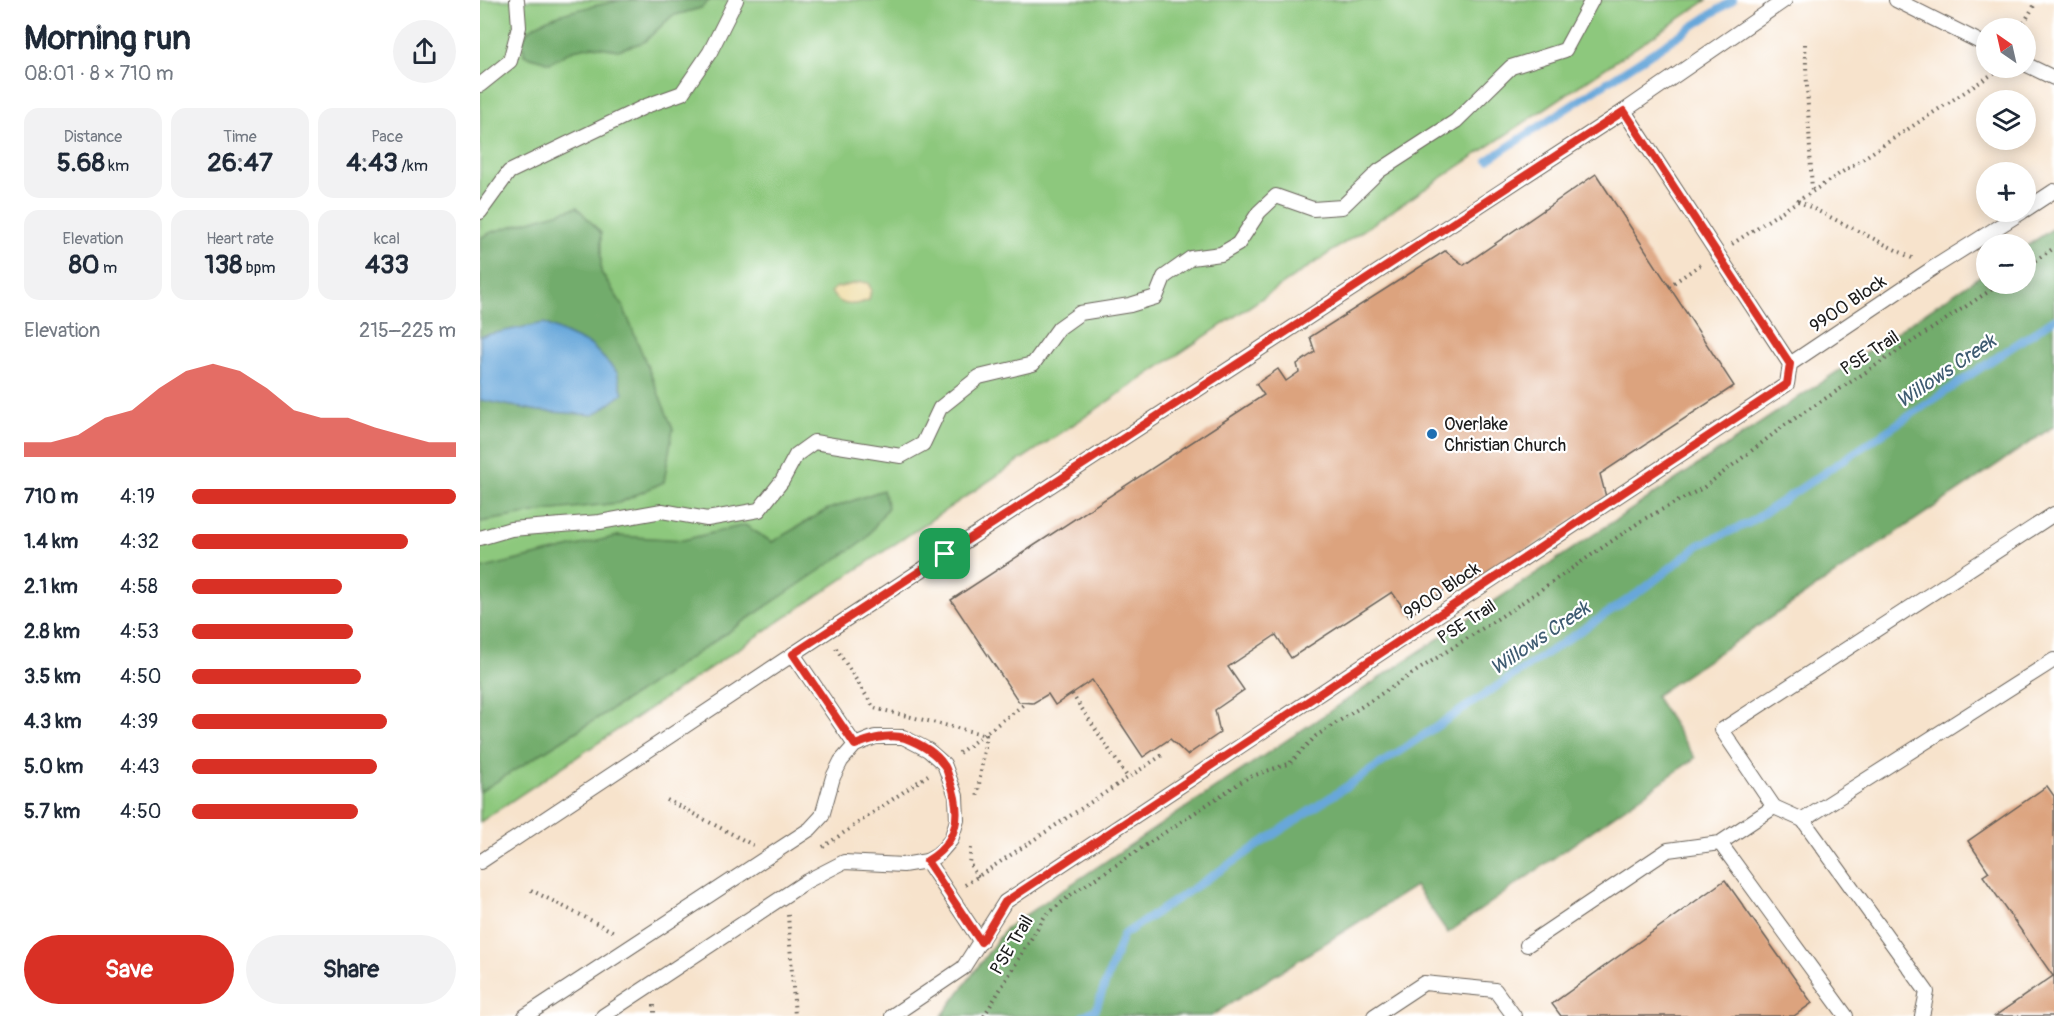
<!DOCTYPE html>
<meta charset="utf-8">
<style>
body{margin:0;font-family:Pangolin,sans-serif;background:#f2f2f3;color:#1f2937;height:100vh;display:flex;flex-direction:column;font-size:22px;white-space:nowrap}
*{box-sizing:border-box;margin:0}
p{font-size:20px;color:#747a83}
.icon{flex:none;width:33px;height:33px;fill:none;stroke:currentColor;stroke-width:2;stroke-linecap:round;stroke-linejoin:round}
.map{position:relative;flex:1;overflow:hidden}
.panel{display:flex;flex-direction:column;background:#fff;width:480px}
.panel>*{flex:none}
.needle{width:39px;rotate:326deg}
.buttons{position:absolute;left:1496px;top:18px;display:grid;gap:12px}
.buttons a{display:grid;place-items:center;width:60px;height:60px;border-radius:50%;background:#fff;box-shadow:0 3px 15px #0003;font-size:30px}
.pin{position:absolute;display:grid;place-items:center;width:51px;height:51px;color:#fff;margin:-26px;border-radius:12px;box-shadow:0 3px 9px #0006}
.round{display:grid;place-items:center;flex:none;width:63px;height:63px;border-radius:32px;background:#f2f2f3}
.headline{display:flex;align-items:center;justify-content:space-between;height:102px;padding:0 24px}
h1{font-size:33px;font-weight:700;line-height:45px}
.figures{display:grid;grid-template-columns:repeat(3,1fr);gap:9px;height:102px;padding:6px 24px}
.figures div{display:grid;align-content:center;border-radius:15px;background:#f2f2f3;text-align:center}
.figures b{font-size:26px;font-weight:700}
.figures small{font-size:16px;font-weight:400}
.figures p{font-size:16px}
.chart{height:168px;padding:12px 24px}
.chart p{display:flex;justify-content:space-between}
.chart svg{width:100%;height:108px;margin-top:6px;fill:#d93025;opacity:.7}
.primary-button{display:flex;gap:12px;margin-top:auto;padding:12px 24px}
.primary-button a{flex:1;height:69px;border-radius:36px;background:#d93025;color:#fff;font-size:24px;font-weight:700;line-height:69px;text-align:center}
.primary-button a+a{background:#f2f2f3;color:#1f2937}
ul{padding:0 24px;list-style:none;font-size:20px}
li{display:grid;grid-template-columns:96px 72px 1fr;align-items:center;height:45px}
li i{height:15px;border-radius:8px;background:#d93025}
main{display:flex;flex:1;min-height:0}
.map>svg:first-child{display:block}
</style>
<main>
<section class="panel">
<div class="headline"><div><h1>Morning run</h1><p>08:01 · 8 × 710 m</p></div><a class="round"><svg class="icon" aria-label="share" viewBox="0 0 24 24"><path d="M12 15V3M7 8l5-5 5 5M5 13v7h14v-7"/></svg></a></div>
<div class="figures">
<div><p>Distance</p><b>5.68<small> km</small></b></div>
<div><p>Time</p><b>26:47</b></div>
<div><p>Pace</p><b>4:43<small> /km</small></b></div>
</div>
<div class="figures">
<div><p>Elevation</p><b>80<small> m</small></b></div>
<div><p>Heart rate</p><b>138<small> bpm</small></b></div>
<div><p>kcal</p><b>433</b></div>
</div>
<div class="chart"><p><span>Elevation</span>215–225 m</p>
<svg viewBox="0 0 160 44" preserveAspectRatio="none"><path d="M0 44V38L10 38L20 35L30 28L40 25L50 16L60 9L70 6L80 9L90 16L100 25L110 28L120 28L130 32L140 35L150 38L160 38V44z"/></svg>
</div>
<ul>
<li><b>710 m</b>4:19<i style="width:100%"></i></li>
<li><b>1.4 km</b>4:32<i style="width:82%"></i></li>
<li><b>2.1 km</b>4:58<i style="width:57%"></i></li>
<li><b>2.8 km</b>4:53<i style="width:61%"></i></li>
<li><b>3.5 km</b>4:50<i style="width:64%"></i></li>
<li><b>4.3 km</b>4:39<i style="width:74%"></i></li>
<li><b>5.0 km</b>4:43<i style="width:70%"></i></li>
<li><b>5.7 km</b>4:50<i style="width:63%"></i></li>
</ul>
<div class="primary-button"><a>Save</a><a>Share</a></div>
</section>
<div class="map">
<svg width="1574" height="1016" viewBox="0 0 1574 1016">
<rect width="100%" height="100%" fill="#fff"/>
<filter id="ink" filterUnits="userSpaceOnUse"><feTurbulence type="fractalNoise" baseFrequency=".0167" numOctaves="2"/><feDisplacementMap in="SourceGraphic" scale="12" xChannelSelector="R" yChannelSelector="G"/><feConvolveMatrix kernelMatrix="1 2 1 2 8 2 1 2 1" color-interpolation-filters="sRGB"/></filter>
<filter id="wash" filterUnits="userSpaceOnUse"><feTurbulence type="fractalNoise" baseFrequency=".008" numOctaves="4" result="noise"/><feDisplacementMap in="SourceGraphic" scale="24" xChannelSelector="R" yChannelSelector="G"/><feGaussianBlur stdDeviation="1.35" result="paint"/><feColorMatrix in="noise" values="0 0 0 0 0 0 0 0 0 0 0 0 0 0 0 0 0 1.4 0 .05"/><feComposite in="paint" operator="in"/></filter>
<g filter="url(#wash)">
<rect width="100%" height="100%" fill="#f7e3cc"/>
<polygon fill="#8dc87d" stroke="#54724c" stroke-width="1.5" points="0,0 1227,0 0,822"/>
<g fill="#72ac6c" stroke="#476444" stroke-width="1.5">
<path d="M142 0H230L221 8 192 16 164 42 138 50 113 46 93 50 70 63 44 55C44 50 42 42 44 37 54 15 119 5 142 0Z"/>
<polygon points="97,207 121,233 121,272 143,306 193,429 184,482 139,503 65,511 0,522 0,238 12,232"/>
<polygon points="1574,228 1574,426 1175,696 1215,758 968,933 935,886 731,1016 462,1016 526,928 1506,272 1506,284 1545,284 1545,247"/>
<polygon points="403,490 408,507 385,540 159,692 0,792 0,569 138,536 203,540 265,525 292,542 346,510"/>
</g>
<path fill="#eeda9e" stroke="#857b5d" stroke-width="1.5" d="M381 282 388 283 391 289 389 300C375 306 360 308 351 292L355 288Z"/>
<polygon fill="#67a7da" stroke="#42627b" stroke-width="1.5" points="64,323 111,345 137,372 143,394 114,415 58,411 0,400 0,336"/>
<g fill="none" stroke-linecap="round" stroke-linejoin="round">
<g stroke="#67a7da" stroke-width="8">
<polyline points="1008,160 1253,0"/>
<polyline points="603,1016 616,1009 643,935 1165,588 1219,545 1269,523 1574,319"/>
</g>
</g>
<g id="blocks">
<g fill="#dca37e">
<polygon points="1116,174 1254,386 1120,474 1126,497 995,584 984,576 929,616 912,592 811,658 796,635 748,667 764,690 735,710 740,733 707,755 690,739 663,757 612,680 575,705 568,694 553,703 539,702 471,600 784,395 776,384 798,369 806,381 819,372 817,364 835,352 830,337 965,251 984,265"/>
<polygon points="1567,786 1574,796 1574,1016 1515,1016 1573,976 1503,876 1509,872 1488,841"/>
<polygon points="1245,880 1332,1003 1314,1016 1081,1016 1072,1004"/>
</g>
</g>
</g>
<g filter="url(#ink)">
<use href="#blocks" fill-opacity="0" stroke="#69625a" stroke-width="1.5"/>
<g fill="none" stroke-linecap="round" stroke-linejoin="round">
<g stroke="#69625a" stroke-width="16">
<g id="service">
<polyline points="1416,0 1506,45"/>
<polyline points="1545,64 1574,78"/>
<polyline points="0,85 30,61 39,27 37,0"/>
<polyline points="1144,111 1310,364"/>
<polyline points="1545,210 1574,191"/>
<polyline points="0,212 29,172 166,106 202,93 230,52 256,0"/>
<polyline points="0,538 31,529 120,522 182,511 227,519 279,510 302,481 316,455 334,442 421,456 443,444 460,408 499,377 553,364 579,328 600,313 650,305 676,297 684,277 711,258 741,254 758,244 779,212 796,196 833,209 862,207 899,171 976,121 1031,67 1085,50 1112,0"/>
<polyline points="313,654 375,745"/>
<polyline points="1294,807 1323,820"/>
<polyline points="1240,843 1366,1016"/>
<polyline points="447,861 501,942"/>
<polyline points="0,862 345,633 1144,111 1305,0"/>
<polyline points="1047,945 1188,850 1240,843 1294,807 1242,730 1574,514"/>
<polyline points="45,1016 330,829 342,816 353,777 361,761 375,745 395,737 423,737 448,750 464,764 476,796 477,820 471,840 458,855 447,861 423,865 364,862 327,881 123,1016"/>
<polyline points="412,1016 483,968 525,902 1307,384 1310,364 1453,268 1542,212"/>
<polyline points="894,1016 944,983 1015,990 1034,1016"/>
<polyline points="1442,1016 1447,992 1323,820 1574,660"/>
</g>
</g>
<g stroke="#69625a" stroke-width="4" stroke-dasharray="1.5 4.5" stroke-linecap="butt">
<polyline points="1541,28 1555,4"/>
<polyline points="1325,44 1332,192"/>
<polyline points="1318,201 1434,259"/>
<polyline points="1252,244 1517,71 1519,68"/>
<polyline points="1545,267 1574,248"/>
<polyline points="1189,286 1223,263"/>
<polyline points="356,648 394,708 506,735 497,799"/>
<polyline points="592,694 648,778"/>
<polyline points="479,753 546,703"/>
<polyline points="187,800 273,845"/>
<polyline points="343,847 448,775"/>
<polyline points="491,848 489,863 498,877"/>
<polyline points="485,885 684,754"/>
<polyline points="51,890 136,933"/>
<polyline points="308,915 315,1016"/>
<polyline points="174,1005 174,1016"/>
<polyline points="504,1016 565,916 592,894 767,778 810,763 836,736 1034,608 1164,519 1223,488 1305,425 1520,284"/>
</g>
<use href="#service" stroke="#fff" stroke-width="14"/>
</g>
</g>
<g fill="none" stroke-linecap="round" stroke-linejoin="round" filter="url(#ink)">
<g stroke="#fff" stroke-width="12">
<path id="route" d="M1144 111 1310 364 1307 384 525 902 501 942 447 861C479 842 482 813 470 781 468 775 467 768 463 764 455 752 438 743 425 738 409 733 390 739 375 745L313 654Z"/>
</g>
<use href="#route" stroke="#d93025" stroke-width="8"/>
</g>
<circle fill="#1f6fb2" stroke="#fff" stroke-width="2" cx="952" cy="434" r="6"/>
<g text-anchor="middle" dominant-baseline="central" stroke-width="4.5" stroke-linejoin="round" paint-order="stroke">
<g font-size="18" fill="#1c1c1c" stroke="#fff">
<text transform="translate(1368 304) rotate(-34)">9900 Block</text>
<text transform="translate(1390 353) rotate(-33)">PSE Trail</text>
<text transform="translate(962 591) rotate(-34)">9900 Block</text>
<text transform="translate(987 622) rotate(-33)">PSE Trail</text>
<text transform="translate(532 945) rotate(-59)">PSE Trail</text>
</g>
<g font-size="18" fill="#1c1c1c" stroke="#fff" text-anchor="start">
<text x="964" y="424">Overlake<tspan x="964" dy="21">Christian Church</tspan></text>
</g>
<g font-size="20" font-style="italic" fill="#3e5b71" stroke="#fff">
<text transform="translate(1466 371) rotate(-34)">Willows Creek</text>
<text transform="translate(1060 638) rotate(-34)">Willows Creek</text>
</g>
</g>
</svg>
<div class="buttons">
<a><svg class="needle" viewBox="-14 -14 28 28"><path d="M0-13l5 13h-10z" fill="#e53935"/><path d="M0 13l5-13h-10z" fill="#747a83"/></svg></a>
<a><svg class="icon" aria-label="layers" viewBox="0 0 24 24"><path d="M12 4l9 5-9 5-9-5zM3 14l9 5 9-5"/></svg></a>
<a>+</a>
<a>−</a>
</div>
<div class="pin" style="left:465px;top:554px;background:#1e9e55"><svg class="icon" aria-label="arrive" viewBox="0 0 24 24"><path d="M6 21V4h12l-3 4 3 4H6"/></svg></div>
</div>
</main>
